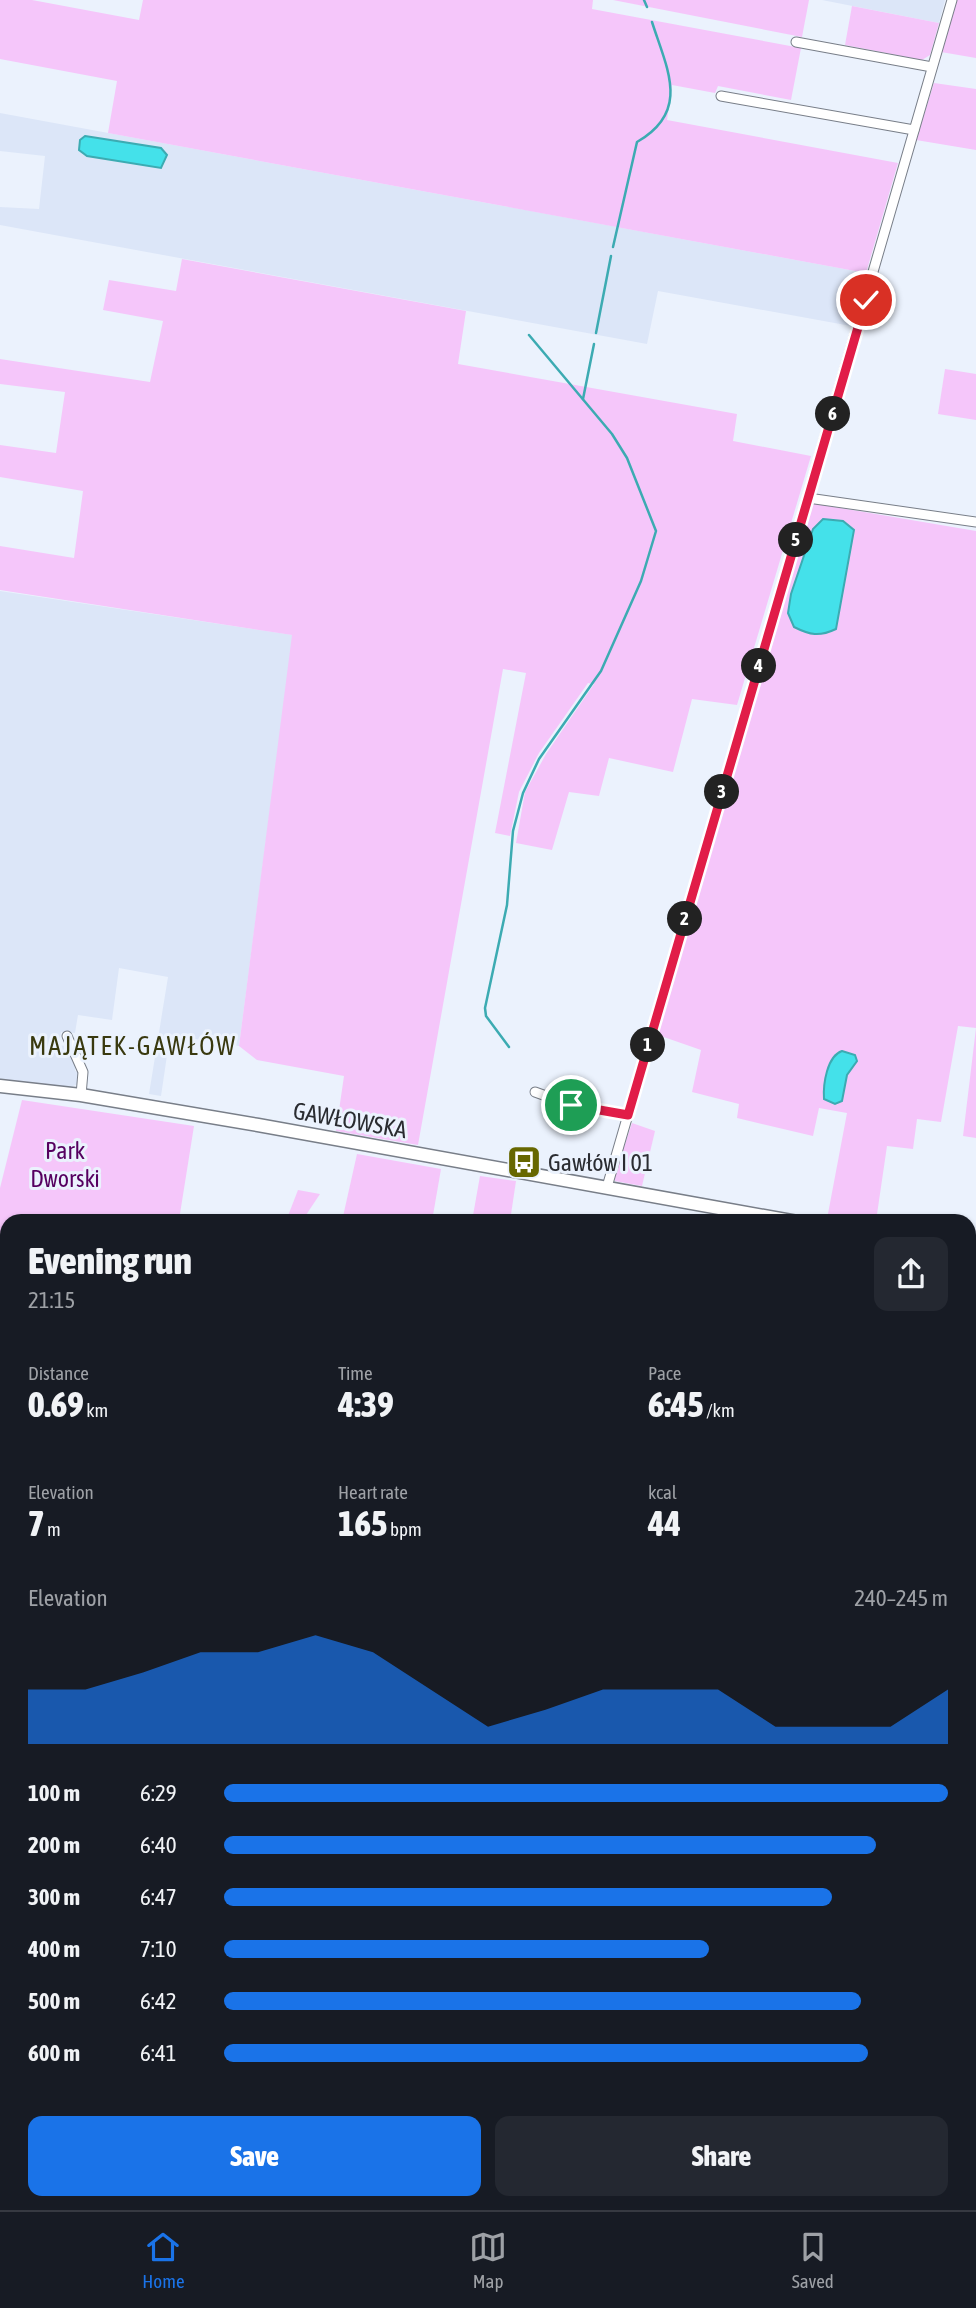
<!DOCTYPE html>
<meta charset="utf-8">
<style>
body{margin:0;font-family:"Asap Condensed",sans-serif;background:#242831;color:#f1f3f6;height:100vh;display:flex;flex-direction:column;font-size:26px;white-space:nowrap}
*{box-sizing:border-box;margin:0}
p{font-size:23px;color:#9ea1a6}
.icon{flex:none;width:38px;height:38px;fill:none;stroke:currentColor;stroke-width:2;stroke-linecap:round;stroke-linejoin:round}
.map{position:relative;flex:1;overflow:hidden}
.drawer{position:absolute;left:0px;top:1214px;width:976px;height:996px;display:flex;flex-direction:column;background:#171b24;border-radius:21px 21px 0 0;box-shadow:0 2px 5px #0004}
.drawer>*{flex:none}
.pin{position:absolute;display:grid;place-items:center;width:60px;height:60px;color:#fff;margin:-30px;border:4px solid #fff;border-radius:50%;box-shadow:0 2px 7px #0007}
.km{position:absolute;width:35px;height:35px;margin:-18px;border-radius:50%;background:#222;color:#fff;font-size:19px;line-height:35px;text-align:center}
.round{display:grid;place-items:center;flex:none;width:74px;height:74px;border-radius:14px;background:#242831}
.summary{display:flex;align-items:center;justify-content:space-between;height:119px;padding:0 28px}
h1{font-size:38px;font-weight:800;line-height:52px}
.metrics{display:grid;grid-template-columns:repeat(3,1fr);gap:10px;height:119px;padding:7px 28px}
.metrics div{display:grid;align-content:center}
.metrics b{font-size:35px;font-weight:800}
.metrics small{font-size:19px;font-weight:400}
.metrics p{font-size:19px}
.chart{height:196px;padding:14px 28px}
.chart p{display:flex;justify-content:space-between}
.chart svg{width:100%;height:126px;margin-top:7px;fill:#1a73e8;opacity:.7}
.action{display:flex;gap:14px;margin-top:auto;padding:14px 28px}
.action a{flex:1;height:80px;border-radius:14px;background:#1a73e8;color:#fff;font-size:28px;font-weight:800;line-height:80px;text-align:center}
.action a+a{background:#242831;color:#f1f3f6}
ul{padding:0 28px;list-style:none;font-size:23px}
li{display:grid;grid-template-columns:112px 84px 1fr;align-items:center;height:52px}
li i{height:18px;border-radius:9px;background:#1a73e8}
.tab-bar{display:flex;justify-content:space-around;align-items:center;height:98px;border-top:2px solid #363941;background:#171b24;font-size:19px;color:#9ea1a6}
.tab-bar a{display:grid;justify-items:center;gap:4px}
.tab-bar .selected{color:#1a73e8}
.map>svg:first-child{display:block}
</style>
<div class="map">
<svg width="976" height="2210" viewBox="0 0 976 2210">
<rect width="100%" height="100%" fill="#ebf2fd"/>
<g fill="#dce6f8">
<polygon points="822,0 945,0 939,23"/>
<polygon points="0,113 866,273 851,326 658,291 647,344 0,225 0,207 39,209 45,156 0,151"/>
<polygon points="0,591 293,635 239,1046 170,1035 161,1096 149,1094 168,977 119,968 112,1020 78,1015 75,1033 61,1032 59,1045 65,1046 75,1065 75,1071 79,1072 78,1084 68,1088 0,1080"/>
</g>
<g fill="#f5c6fa">
<polygon points="0,0 32,0 139,20 143,0 593,0 592,9 801,48 791,100 718,86 715,93 672,85 667,120 898,163 866,273 108,133 117,81 0,59"/>
<polygon points="613,0 809,0 802,37"/>
<polygon points="957,0 976,0 976,58 941,52"/>
<polygon points="852,6 939,23 930,55 922,60 845,45"/>
<polygon points="934,83 976,89 976,150 916,140"/>
<polygon points="182,259 466,311 458,364 737,414 733,441 811,456 737,705 692,699 673,772 609,758 599,796 569,792 552,850 516,843 525,792 546,754 594,684 588,683 539,753 519,792 510,836 495,833 526,673 503,669 418,1145 336,1131 344,1076 257,1060 239,1046 292,635 0,590 0,546 74,558 83,491 0,477 0,445 56,453 65,392 0,384 0,359 150,382 163,321 103,310 109,280 176,291"/>
<polygon points="945,369 976,374 976,420 938,414"/>
<polygon points="811,503 976,531 976,1138 963,1136 976,1028 958,1026 941,1122 917,1119 913,1149 887,1146 876,1221 827,1219 847,1113 819,1108 813,1136 737,1118 739,1104 692,1092 701,1050 658,1035"/>
<polygon points="22,1100 194,1126 179,1220 182,1221 7,1222 7,1452 0,1450 0,1188"/>
<polygon points="632,1123 655,1131 642,1186 615,1181 615,1174"/>
<polygon points="357,1154 441,1169 432,1221 342,1221"/>
<polygon points="480,1176 516,1181 510,1221 472,1221"/>
<polygon points="298,1190 320,1194 302,1221 286,1221"/>
<polygon points="0,1492 7,1494 7,1975 0,1972"/>
<polygon points="976,1741 976,2194 970,2195 970,1742"/>
<polygon points="7,2004 7,2080 4,2087 0,2086 0,2024"/>
<polygon points="345,2203 515,2207 562,2203 596,2205 612,2210 366,2210"/>
</g>
<g fill="#44e1ea" stroke="#3cabb2" stroke-width="2">
<polygon points="85,136 161,148 167,155 161,168 87,156 79,150 80,140"/>
<path d="M823 519 843 521 854 530 836 629C819 637 810 635 794 627L788 613 791 594 813 529Z"/>
<path d="M842 1051 855 1055 857 1061 847 1075 842 1101 835 1104 824 1099C823 1084 827 1056 842 1051Z"/>
<polygon points="976,2194 976,2210 612,2210 596,2205 562,2203 970,2203 970,2195"/>
</g>
<g fill="none" stroke-linecap="round" stroke-linejoin="round">
<g stroke="#3cabb2" stroke-width="2.5">
<polyline points="644,0 647,7"/>
<path d="M613 247 637 142C691 111 667 69 652 22"/>
<polyline points="596,333 611,256"/>
<polyline points="583,399 594,344"/>
<polyline points="509,1047 486,1016 485,1008 507,905 513,831 523,793 539,759 601,671 641,581 656,531 627,458 612,434 529,335"/>
<polyline points="970,1405 976,1363"/>
<polyline points="970,1552 976,1552"/>
</g>
<g stroke="#787e88" stroke-width="11">
<g id="street">
<polyline points="796,42 932,67"/>
<polyline points="721,96 914,130"/>
<polyline points="808,498 976,522"/>
<polyline points="67,1036 83,1072 81,1095"/>
<polyline points="535,1092 571,1105 628,1115"/>
<polyline points="607,1187 952,0"/>
<polyline points="0,2135 7,2134"/>
<polyline points="0,2206 7,2194"/>
</g>
</g>
<g stroke="#787e88" stroke-width="15">
<g id="secondary">
<polyline points="0,1086 81,1095 258,1125 797,1222"/>
<polyline points="970,1254 976,1255"/>
<polyline points="0,2105 7,2107"/>
<polyline points="215,2203 224,2210"/>
</g>
</g>
<use href="#street" stroke="#fff" stroke-width="9"/>
<use href="#secondary" stroke="#fff" stroke-width="12"/>
<g stroke="#4a4d53" stroke-width="2.5" stroke-dasharray="3.5 7" stroke-linecap="butt">
<polyline points="0,2121 7,2121"/>
<polyline points="321,2203 340,2210"/>
</g>
</g>
<g fill="none" stroke-linecap="round" stroke-linejoin="round">
<g stroke="#fff" stroke-width="14">
<polyline id="route" points="571,1105 628,1115 866,300"/>
</g>
<use href="#route" stroke="#e11d48" stroke-width="9"/>
</g>
<defs>
<g id="bus-square" transform="scale(1.75)"><rect x="-9" y="-9" width="18" height="18" rx="4" fill="#676700" stroke="#ebf2fd"/><path d="M-5-6H5V4H4V6H2V4H-2V6H-4V4H-5ZM-3.5-4V0h7V-4ZM-3.5 1.2v1.5H-2V1.2ZM2 1.2v1.5H3.5V1.2Z" fill="#fff"/></g>
</defs>
<g fill-rule="evenodd">
<use href="#bus-square" x="524" y="1162"/>
</g>
<g text-anchor="middle" dominant-baseline="central" stroke-width="6" stroke-linejoin="round" paint-order="stroke">
<g font-size="24" fill="#2a2c31" stroke="#ebf2fd">
<text transform="translate(350 1120) rotate(10)">GAWŁOWSKA</text>
</g>
<g font-size="24" fill="#560060" stroke="#ebf2fd">
<text x="65" y="1150">Park<tspan x="65" dy="28">Dworski</tspan></text>
</g>
<g font-size="24" fill="#2a2c31" stroke="#ebf2fd" text-anchor="start">
<text x="548" y="1162">Gawłów I 01</text>
</g>
<g font-size="26" letter-spacing="2" fill="#39390f" stroke="#ebf2fd">
<text x="133" y="1046">MAJĄTEK-GAWŁÓW</text>
</g>
</g>
</svg>
<div class="pin" style="left:571px;top:1105px;background:#1e9e55"><svg class="icon" aria-label="arrive" viewBox="0 0 24 24"><path d="M6 21V4h12l-3 4 3 4H6"/></svg></div>
<div class="pin" style="left:866px;top:300px;background:#d93025"><svg class="icon" aria-label="check" viewBox="0 0 24 24"><path d="M5 12l5 5 9-10"/></svg></div>
<b class="km" style="left:648px;top:1045px">1</b>
<b class="km" style="left:685px;top:919px">2</b>
<b class="km" style="left:722px;top:792px">3</b>
<b class="km" style="left:759px;top:666px">4</b>
<b class="km" style="left:796px;top:540px">5</b>
<b class="km" style="left:833px;top:414px">6</b>
<section class="drawer">
<div class="summary"><div><h1>Evening run</h1><p>21:15</p></div><a class="round"><svg class="icon" aria-label="share" viewBox="0 0 24 24"><path d="M12 15V3M7 8l5-5 5 5M5 13v7h14v-7"/></svg></a></div>
<div class="metrics">
<div><p>Distance</p><b>0.69<small> km</small></b></div>
<div><p>Time</p><b>4:39</b></div>
<div><p>Pace</p><b>6:45<small> /km</small></b></div>
</div>
<div class="metrics">
<div><p>Elevation</p><b>7<small> m</small></b></div>
<div><p>Heart rate</p><b>165<small> bpm</small></b></div>
<div><p>kcal</p><b>44</b></div>
</div>
<div class="chart"><p><span>Elevation</span>240–245 m</p>
<svg viewBox="0 0 160 44" preserveAspectRatio="none"><path d="M0 44V25L10 25L20 19L30 12L40 12L50 6L60 12L70 25L80 38L90 32L100 25L110 25L120 25L130 38L140 38L150 38L160 25V44z"/></svg>
</div>
<ul>
<li><b>100 m</b>6:29<i style="width:100%"></i></li>
<li><b>200 m</b>6:40<i style="width:90%"></i></li>
<li><b>300 m</b>6:47<i style="width:84%"></i></li>
<li><b>400 m</b>7:10<i style="width:67%"></i></li>
<li><b>500 m</b>6:42<i style="width:88%"></i></li>
<li><b>600 m</b>6:41<i style="width:89%"></i></li>
</ul>
<div class="action"><a>Save</a><a>Share</a></div>
</section>
</div>
<nav class="tab-bar">
<a class="selected"><svg class="icon" aria-label="home" viewBox="0 0 24 24"><path d="M3 11l9-7 9 7M6 9v11h12V9"/></svg>Home</a>
<a><svg class="icon" aria-label="map" viewBox="0 0 24 24"><path d="M3 6l6-2 6 2 6-2v14l-6 2-6-2-6 2zM9 4v14M15 6v14"/></svg>Map</a>
<a><svg class="icon" aria-label="saved" viewBox="0 0 24 24"><path d="M7 4h10v16l-5-4-5 4z"/></svg>Saved</a>
</nav>
